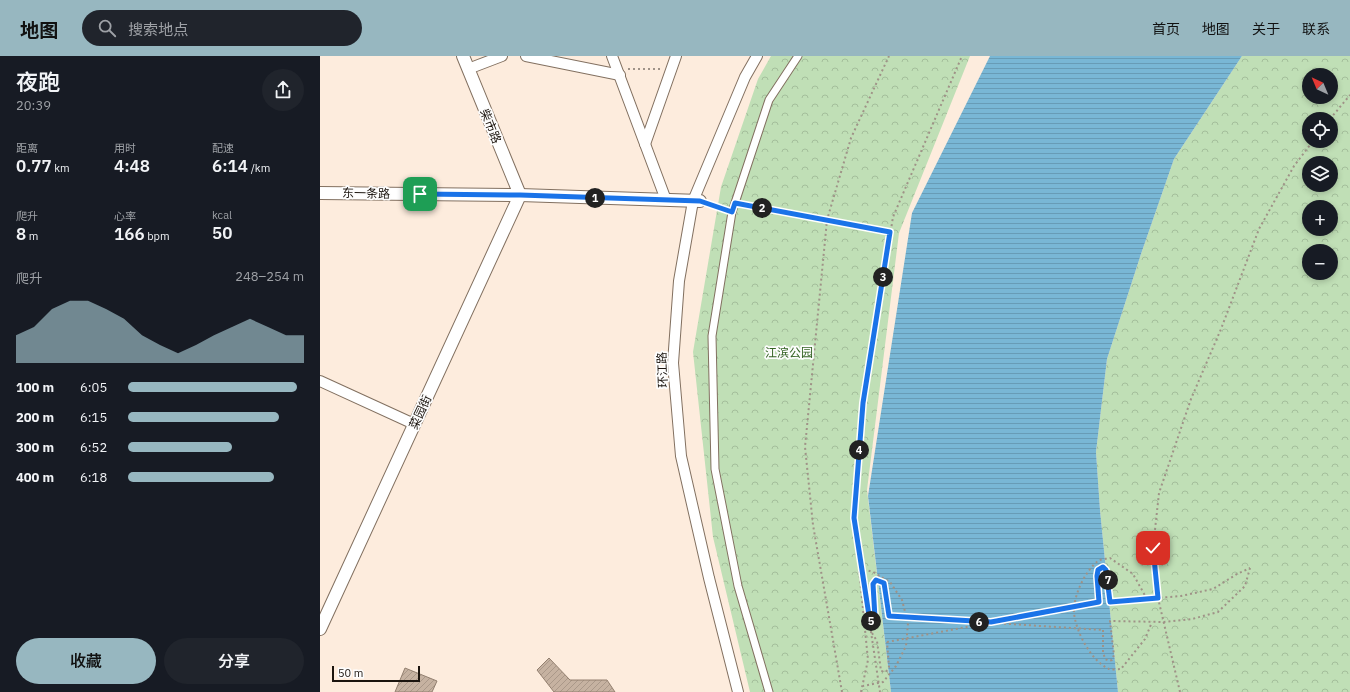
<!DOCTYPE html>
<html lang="zh">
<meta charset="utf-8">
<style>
body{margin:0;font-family:"IBM Plex Sans","Noto Sans SC",sans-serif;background:#20242c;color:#f1f3f6;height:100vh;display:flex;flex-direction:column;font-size:15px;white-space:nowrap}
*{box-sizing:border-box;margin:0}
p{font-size:13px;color:#9ea1a6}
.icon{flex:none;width:22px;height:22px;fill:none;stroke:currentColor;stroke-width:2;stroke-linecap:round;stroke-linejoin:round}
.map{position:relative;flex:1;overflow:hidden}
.details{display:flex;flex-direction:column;background:#171b24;width:320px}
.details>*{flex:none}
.needle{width:26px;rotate:316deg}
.controls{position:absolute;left:982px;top:12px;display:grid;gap:8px}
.controls a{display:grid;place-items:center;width:36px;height:36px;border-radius:50%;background:#171b24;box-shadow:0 2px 6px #0003;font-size:20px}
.scale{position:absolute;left:12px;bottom:10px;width:88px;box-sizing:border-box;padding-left:4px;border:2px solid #1b140e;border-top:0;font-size:11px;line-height:14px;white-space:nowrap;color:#1b140e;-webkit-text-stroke:3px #fdfdfd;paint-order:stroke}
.pin{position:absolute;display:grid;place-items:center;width:34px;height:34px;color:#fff;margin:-17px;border-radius:8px;box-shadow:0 2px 6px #0006}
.km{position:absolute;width:20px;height:20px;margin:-10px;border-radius:50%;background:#222;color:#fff;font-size:11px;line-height:20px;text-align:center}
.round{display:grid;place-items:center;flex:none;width:42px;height:42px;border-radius:21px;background:#20242c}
.headline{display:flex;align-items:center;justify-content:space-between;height:68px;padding:0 16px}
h1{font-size:22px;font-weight:600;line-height:30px}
.stats{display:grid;grid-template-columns:repeat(3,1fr);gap:6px;height:68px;padding:4px 16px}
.stats div{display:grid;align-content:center}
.stats b{font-size:17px;font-weight:600}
.stats small{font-size:11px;font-weight:400}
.stats p{font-size:11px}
.chart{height:112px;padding:8px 16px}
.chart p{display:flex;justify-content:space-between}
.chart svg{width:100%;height:72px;margin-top:4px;fill:#97b7c0;opacity:.7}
.cta{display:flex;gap:8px;margin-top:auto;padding:8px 16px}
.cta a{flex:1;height:46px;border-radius:24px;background:#97b7c0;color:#111;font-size:16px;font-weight:600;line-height:46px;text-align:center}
.cta a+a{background:#20242c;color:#f1f3f6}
ul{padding:0 16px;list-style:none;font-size:13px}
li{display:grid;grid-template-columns:64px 48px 1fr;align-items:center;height:30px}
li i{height:10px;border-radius:5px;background:#97b7c0}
header{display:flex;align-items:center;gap:24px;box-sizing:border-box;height:56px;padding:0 20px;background:#97b7c0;color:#111}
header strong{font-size:19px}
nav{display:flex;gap:22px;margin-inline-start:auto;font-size:14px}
.search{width:280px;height:36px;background:#20242c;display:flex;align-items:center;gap:10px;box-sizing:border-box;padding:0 14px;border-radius:22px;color:#9ea1a6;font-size:15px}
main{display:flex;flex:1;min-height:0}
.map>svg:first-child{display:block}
</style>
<header>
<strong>地图</strong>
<div class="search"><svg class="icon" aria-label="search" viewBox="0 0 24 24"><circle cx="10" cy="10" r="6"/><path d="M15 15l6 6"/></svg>搜索地点</div>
<nav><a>首页</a><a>地图</a><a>关于</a><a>联系</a></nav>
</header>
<main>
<section class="details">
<div class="headline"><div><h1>夜跑</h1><p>20:39</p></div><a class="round"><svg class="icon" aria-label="share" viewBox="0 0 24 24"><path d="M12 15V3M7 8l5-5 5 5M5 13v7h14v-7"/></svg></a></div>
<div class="stats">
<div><p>距离</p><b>0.77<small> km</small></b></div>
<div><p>用时</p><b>4:48</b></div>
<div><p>配速</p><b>6:14<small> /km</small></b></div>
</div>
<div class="stats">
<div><p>爬升</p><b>8<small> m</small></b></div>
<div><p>心率</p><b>166<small> bpm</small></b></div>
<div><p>kcal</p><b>50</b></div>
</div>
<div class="chart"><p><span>爬升</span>248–254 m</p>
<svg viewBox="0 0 160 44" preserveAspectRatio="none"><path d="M0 44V27L10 22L20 11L30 6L40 6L50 11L60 17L70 27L80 33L90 38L100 33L110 27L120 22L130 17L140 22L150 27L160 27V44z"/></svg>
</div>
<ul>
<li><b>100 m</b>6:05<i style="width:96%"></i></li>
<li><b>200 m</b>6:15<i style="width:86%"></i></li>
<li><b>300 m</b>6:52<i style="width:59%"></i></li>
<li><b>400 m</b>6:18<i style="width:83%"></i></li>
</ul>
<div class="cta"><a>收藏</a><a>分享</a></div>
</section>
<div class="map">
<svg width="1030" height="636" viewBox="0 0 1030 636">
<defs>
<pattern id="park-crowns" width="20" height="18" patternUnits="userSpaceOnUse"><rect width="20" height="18" fill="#c0dfb6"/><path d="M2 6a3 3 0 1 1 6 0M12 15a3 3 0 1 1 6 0" fill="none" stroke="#a4be9b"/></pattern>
<pattern id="water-rules" width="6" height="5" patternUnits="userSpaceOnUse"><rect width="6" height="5" fill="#79b7d5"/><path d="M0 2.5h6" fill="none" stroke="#689cb6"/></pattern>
<pattern id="building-hatch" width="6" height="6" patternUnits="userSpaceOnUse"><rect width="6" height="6" fill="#c6b2a1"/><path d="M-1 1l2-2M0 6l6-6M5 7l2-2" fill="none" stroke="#aa9889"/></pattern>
</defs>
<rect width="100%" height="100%" fill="#fdecdd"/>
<g fill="url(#park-crowns)" fill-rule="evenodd">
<polygon points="451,0 650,0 579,177 547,434 571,636 430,636 393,481 373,296 401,131 438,23"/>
<path d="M922 0H1030V636H798L780 454 776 396 787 303 821 198 854 103ZM989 19H1011V41H989ZM989 63H1011V85H989ZM989 107H1011V129H989ZM989 151H1011V173H989ZM989 195H1011V217H989Z"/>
</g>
<polygon fill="url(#water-rules)" points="670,0 922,0 854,103 821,198 787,303 776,396 780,454 798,636 571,636 548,440 592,157"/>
<g fill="url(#building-hatch)" stroke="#927f6f">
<polygon points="229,602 250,624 287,624 295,636 234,636 217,614"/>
<polygon points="85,612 117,625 112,636 75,636"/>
</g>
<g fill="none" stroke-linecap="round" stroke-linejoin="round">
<g stroke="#827060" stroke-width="9">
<polyline id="pedestrian" points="449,636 418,530 395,413 392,280 412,156 449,44 478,0"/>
</g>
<g stroke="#827060" stroke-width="12">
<g id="minor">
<polyline points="206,0 300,19"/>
<polyline points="292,0 346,144"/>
<polyline points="148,13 182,0"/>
<polyline points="325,88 356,0"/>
<polyline points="0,325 94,368"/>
<polyline points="418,636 389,522 361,400 353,307 359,225 373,145 425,21 437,0"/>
</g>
</g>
<g stroke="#827060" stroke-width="14">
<g id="tertiary">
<polyline points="0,137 200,139 380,145"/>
<polyline points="0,573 200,139 143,0"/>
</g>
</g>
<g stroke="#9f9287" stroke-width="2" stroke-dasharray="2 3" stroke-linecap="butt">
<polyline points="308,13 340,13"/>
<polyline points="1010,63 1030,39"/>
<polyline points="391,149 404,153"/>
<polyline points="424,149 570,176"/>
<polyline points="539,496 560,636"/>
<polyline points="539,512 553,516 570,526 582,544 588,567 586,590 576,610 563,626 543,630"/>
<path d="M827 543 813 518 790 502C786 503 781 503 778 505 765 515 753 540 754 557 756 576 771 605 789 613 792 614 798 613 801 613L825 583 832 566"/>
<polyline points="779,546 777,520 778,514 783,511 786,514 790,546 861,540 893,533 917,518 930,512"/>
<polyline points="550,566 555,562 553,528 556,525 563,527 569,560"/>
<polyline points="783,574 783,596 785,603 789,605 792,604 794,599 790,565 844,566 872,563 898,556 925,530 930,512"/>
<polyline points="552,577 557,585 561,615 566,616 569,611 567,586"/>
<polyline points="522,636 493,469 485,391 507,164 531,82 569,0"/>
<polyline points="541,636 548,604 534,462 543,347 573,161 642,0"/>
<polyline points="860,636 838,542 833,492 839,437 871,343 901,273 939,173 974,110 993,85"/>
</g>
<use href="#pedestrian" stroke="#fff" stroke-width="7"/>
<use href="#minor" stroke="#fff" stroke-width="10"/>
<use href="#tertiary" stroke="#fff" stroke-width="12"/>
<g stroke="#9f9287" stroke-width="2" stroke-dasharray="2 3" stroke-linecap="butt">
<polyline points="569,560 668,566"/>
<polyline points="674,567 783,574"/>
<polyline points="567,586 779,546"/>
</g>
</g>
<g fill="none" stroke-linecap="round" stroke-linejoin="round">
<g stroke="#fff" stroke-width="8">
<polyline id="route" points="100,138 200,139 380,145 412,156 415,147 570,176 543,347 534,462 550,566 555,562 553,528 556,524 564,527 569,560 671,566 779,546 777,520 778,514 783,511 786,514 790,546 838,542 833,492"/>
</g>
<use href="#route" stroke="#1a73e8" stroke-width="5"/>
</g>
<g text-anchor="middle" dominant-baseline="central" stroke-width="3.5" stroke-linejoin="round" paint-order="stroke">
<g font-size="12" fill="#1b140e" stroke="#fdfdfd">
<text transform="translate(171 70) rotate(68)">柴市路</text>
<text transform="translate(46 137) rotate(1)">东一条路</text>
<text transform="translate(342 314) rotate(-92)">环江路</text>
<text transform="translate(100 356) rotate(-65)">菜园街</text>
</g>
<g font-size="12" fill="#346323" stroke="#fdfdfd">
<text x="469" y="296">江滨公园</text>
</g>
</g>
</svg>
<div class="controls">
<a><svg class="needle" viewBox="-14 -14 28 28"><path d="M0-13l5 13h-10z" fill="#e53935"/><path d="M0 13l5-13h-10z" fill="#9ea1a6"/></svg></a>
<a><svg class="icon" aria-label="locate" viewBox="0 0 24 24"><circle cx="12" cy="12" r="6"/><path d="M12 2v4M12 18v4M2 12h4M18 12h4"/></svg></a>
<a><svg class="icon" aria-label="layers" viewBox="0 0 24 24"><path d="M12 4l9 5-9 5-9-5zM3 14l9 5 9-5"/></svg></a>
<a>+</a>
<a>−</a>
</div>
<div class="scale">50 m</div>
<div class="pin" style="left:100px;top:138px;background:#1e9e55"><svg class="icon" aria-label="arrive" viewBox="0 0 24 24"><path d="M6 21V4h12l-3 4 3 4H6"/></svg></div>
<div class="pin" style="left:833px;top:492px;background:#d93025"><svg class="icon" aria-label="check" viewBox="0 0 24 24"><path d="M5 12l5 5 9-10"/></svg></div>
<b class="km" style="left:275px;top:142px">1</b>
<b class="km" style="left:442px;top:152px">2</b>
<b class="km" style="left:563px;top:221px">3</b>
<b class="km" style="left:539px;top:394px">4</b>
<b class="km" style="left:551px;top:565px">5</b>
<b class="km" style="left:659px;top:566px">6</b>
<b class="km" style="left:788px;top:524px">7</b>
</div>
</main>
